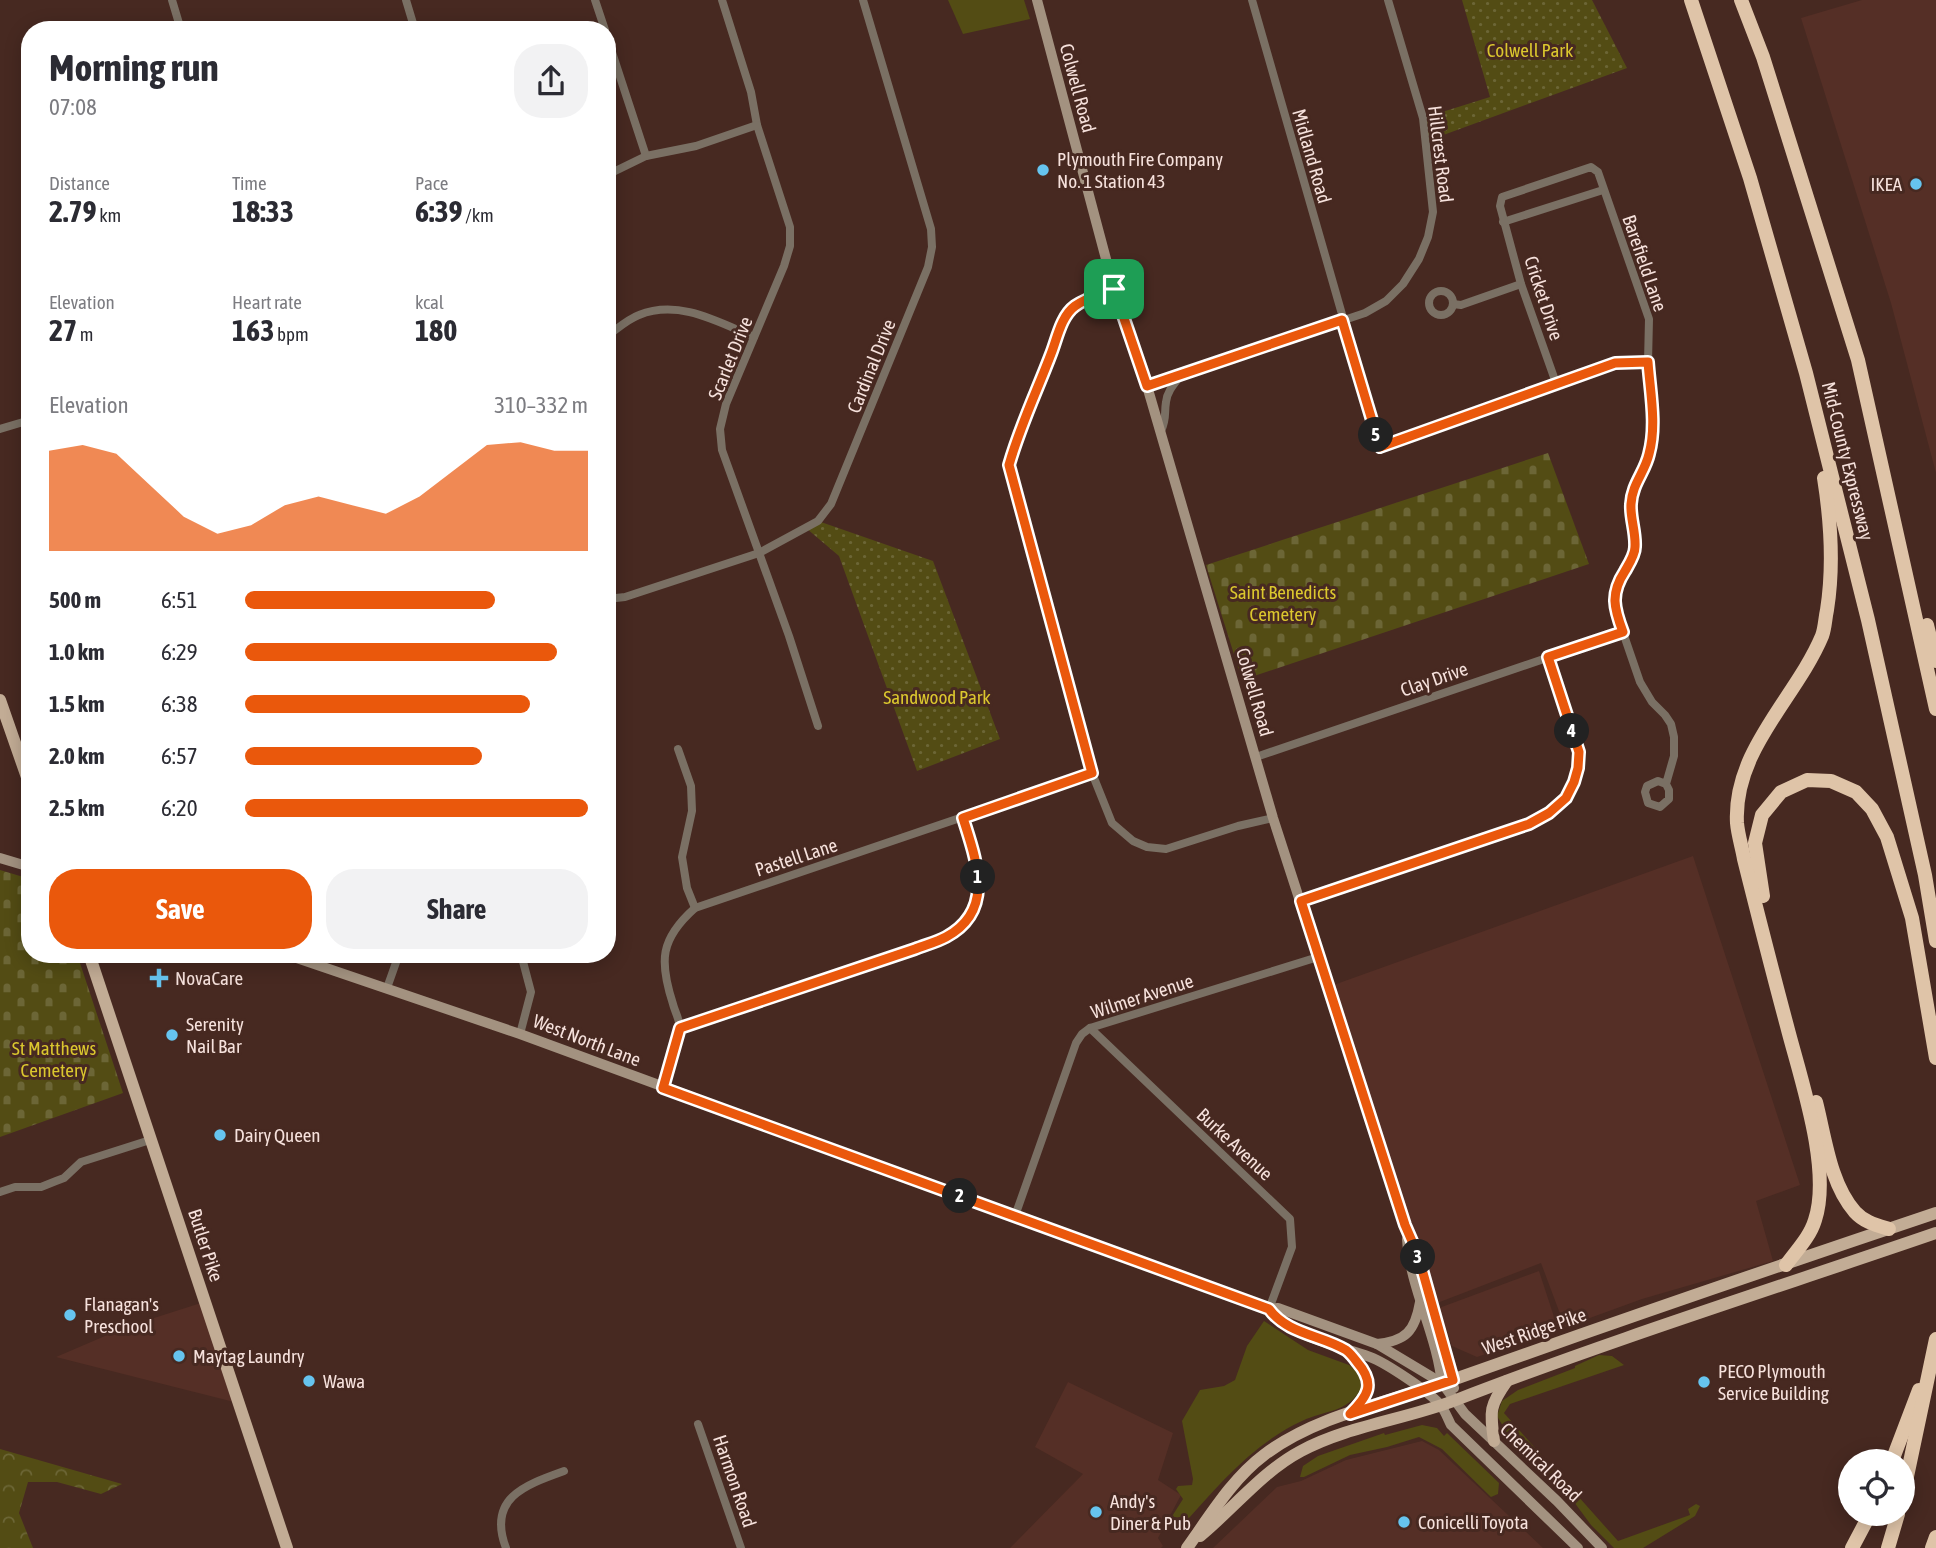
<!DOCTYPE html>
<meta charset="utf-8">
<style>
body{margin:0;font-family:"Asap Condensed",sans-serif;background:#f2f2f3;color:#2b2b33;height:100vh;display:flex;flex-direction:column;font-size:26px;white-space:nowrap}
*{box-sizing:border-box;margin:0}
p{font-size:23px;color:#7c7c81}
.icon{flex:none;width:38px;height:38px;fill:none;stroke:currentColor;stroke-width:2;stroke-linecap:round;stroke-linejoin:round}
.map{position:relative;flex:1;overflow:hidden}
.drawer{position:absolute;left:21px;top:21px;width:595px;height:942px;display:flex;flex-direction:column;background:#fff;border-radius:28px;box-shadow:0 4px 18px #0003}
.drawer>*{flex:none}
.buttons{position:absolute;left:1838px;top:1449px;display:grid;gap:14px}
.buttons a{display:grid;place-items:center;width:77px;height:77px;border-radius:50%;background:#fff;box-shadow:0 4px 18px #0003;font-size:35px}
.pin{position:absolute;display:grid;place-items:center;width:60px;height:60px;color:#fff;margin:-30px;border-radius:14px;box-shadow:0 4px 10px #0006}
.km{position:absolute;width:35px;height:35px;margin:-18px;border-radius:50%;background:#222;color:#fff;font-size:19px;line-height:35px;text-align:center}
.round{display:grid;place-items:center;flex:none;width:74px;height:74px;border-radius:28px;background:#f2f2f3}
.summary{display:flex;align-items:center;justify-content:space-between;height:119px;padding:0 28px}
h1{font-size:38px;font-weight:700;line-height:52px}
.figures{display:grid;grid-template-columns:repeat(3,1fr);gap:10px;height:119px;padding:7px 28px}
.figures div{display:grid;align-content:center}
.figures b{font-size:30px;font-weight:700}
.figures small{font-size:19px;font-weight:400}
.figures p{font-size:19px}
.chart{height:196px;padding:14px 28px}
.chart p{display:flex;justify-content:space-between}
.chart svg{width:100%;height:126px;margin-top:7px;fill:#ea580c;opacity:.7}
.button{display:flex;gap:14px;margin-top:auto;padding:14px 28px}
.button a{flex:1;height:80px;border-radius:28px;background:#ea580c;color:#fff;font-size:28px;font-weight:700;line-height:80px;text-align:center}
.button a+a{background:#f2f2f3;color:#2b2b33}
ul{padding:0 28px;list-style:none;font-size:23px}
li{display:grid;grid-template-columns:112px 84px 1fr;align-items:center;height:52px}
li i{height:18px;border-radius:9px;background:#ea580c}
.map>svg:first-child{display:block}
</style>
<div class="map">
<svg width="1936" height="1548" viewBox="0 0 1936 1548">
<defs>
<pattern id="forest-crowns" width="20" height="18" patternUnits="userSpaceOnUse" patternTransform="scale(1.75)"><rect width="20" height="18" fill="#534c14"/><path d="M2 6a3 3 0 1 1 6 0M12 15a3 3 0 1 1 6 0" fill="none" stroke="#6c6636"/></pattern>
<pattern id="cemetery-stones" width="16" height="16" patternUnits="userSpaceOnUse" patternTransform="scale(1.75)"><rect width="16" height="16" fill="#534c14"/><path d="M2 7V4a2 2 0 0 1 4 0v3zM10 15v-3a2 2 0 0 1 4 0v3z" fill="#6c6636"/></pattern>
<pattern id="park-dots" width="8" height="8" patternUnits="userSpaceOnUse" patternTransform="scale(1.75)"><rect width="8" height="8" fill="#534c14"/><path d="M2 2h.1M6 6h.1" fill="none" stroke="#6c6636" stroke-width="1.8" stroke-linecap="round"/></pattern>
</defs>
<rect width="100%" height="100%" fill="#472921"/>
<g fill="#552f26">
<polygon points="1862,0 1936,0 1936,473 1891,303 1801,18"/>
<polygon points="1693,856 1800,1185 1756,1201 1773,1261 1642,1299 1565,1327 1541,1263 1432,1305 1328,987"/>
<polygon points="1539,1271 1558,1329 1477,1357 1452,1346 1439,1308"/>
<polygon points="204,1302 238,1403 56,1357 126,1327"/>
<polygon points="1068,1382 1173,1433 1158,1480 1181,1495 1158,1538 1163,1546 1161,1548 1010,1548 1083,1474 1035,1447"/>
<polygon points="1422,1441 1439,1450 1543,1548 1213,1548 1277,1487 1301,1481 1346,1460"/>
</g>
<g fill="#534c14">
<polygon points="948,0 1024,0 1030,19 963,34"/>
<path d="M1264 1321 1308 1350 1349 1365 1359 1373 1361 1389C1347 1413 1325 1410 1302 1421 1252 1444 1217 1487 1181 1527H1175L1169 1521 1183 1499 1176 1489 1178 1486 1192 1485 1193 1479 1182 1421 1200 1390 1224 1386 1235 1380 1247 1346Z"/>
<polygon points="1599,1355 1612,1356 1624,1365 1510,1404 1504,1413 1618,1541 1690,1515 1688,1509 1696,1504 1700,1506 1695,1516 1643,1548 1614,1548 1591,1525 1563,1487 1507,1433 1497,1416 1502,1401 1518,1390 1575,1368 1575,1366"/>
<polygon points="1422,1425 1437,1428 1444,1436 1447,1433 1499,1483 1498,1494 1491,1497 1442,1449 1419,1437 1387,1447 1350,1455 1304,1477 1300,1477 1303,1466 1318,1456 1384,1433 1385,1435"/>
</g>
<polygon fill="url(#forest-crowns)" points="0,1449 122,1484 101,1494 57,1482 28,1482 19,1513 33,1548 0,1548"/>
<g fill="url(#cemetery-stones)">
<polygon points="1548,453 1589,564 1242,680 1206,565"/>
<polygon points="0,870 30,879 30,954 77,954 123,1093 0,1137"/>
</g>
<g fill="url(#park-dots)">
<polygon points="1462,0 1592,0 1627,68 1427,141 1423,118 1490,97"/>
<polygon points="818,521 933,561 1000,739 917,771 839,556 806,528"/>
</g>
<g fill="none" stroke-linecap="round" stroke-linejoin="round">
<g stroke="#7a7064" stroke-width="8">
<polyline points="172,0 181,30"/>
<polyline points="406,0 415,30"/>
<polyline points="595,0 605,30"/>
<polyline points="722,0 751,92 757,125 790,227 790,246 784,266 726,404 720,429 722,450 789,636 818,726"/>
<polyline points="1252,0 1380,447 1615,364 1648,362"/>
<polyline points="607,37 646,156"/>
<polyline points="607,175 646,156 696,146 757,125"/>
<polyline points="1503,222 1603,190"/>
<path d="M1114 289C1101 294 1080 298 1071 310 1061 323 1057 339 1051 354 1038 391 1020 426 1009 465L1092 773 1112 823 1133 841 1147 847 1166 849 1238 826 1273 818"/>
<circle cx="1441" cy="303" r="12"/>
<polyline points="1453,304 1461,305 1521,284"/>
<path d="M607 336C617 329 628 319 639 315 679 299 718 322 754 337"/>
<polyline points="1556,383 1521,284 1500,206 1502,197 1591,167 1598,172 1649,319 1648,362 1652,424 1650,453 1633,486 1631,506 1636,548 1630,562 1616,586 1615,603 1617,615 1640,682 1652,702 1665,715 1671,724 1674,737 1674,756 1666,784 1669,790 1669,799 1660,807 1648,803 1645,792 1647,786 1658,781 1666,784"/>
<polyline points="1147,386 1365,313 1386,301 1403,284 1419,259 1428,237 1433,212 1423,118 1388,0"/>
<polyline points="0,429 30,420"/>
<path d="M1161 431C1167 418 1164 414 1166 402 1167 391 1175 383 1181 375"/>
<polyline points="607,599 625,597 759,553 818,521 831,504 928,267 932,247 931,229 863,0"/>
<polyline points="678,749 691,786 692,811 682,857 687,888 695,908"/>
<polyline points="1256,757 1623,632"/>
<polyline points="1301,901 1529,824 1549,813 1566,798 1574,782 1578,768 1579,752 1548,657"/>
<polyline points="387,988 399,954"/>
<path d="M680 1028 915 949C925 945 937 942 946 937 996 910 976 860 963 818"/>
<polyline points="1090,1028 1290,1219 1292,1247 1269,1309"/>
<polyline points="520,1034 531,992 521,954"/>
<path d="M663 1088C668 1070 678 1049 680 1030 681 1023 675 1012 673 1004 659 961 660 939 695 908L1092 773"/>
<polyline points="0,1192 15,1187 41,1187 56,1181 64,1178 81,1162 150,1140"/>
<polyline points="1015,1216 1076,1043 1082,1034 1090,1028 1318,957"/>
<polyline points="698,1424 741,1548"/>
<path d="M506 1548C487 1498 525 1485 564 1471"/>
</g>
<g stroke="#a39280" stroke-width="10">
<polyline points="1037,0 1114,289 1147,386 1273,818 1405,1225 1417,1255 1454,1388"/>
<polyline points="0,858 30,867"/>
<polyline points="285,954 520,1034 1269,1309 1278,1308 1377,1344 1442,1383 1465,1414 1557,1501 1602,1548"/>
<path d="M1407 1239C1410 1289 1438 1336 1442 1386"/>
<path d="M1269 1309C1288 1337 1338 1345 1370 1357 1384 1362 1432 1393 1441 1406 1445 1411 1448 1419 1451 1425L1578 1548"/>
<path d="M1377 1344C1406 1341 1415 1331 1420 1302"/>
</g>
<g stroke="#c2ac95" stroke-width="12">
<polyline points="0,700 30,786"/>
<polyline points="89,954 287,1548"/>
<path d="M1348 1351C1368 1375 1378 1385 1352 1411"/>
<path d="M1494 1441C1490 1411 1489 1406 1507 1381"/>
<path d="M1200 1536C1233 1509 1263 1471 1301 1451 1347 1426 1407 1419 1456 1400 1614 1339 1776 1288 1936 1233"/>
<path d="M1187 1548C1210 1516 1232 1479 1264 1455 1318 1414 1392 1402 1455 1379 1615 1322 1775 1267 1936 1213"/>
</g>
<g stroke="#dfc4a8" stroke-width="14">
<polyline points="1691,0 1750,178 1806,373 1868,620 1925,875 1936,941"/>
<polyline points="1741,0 1763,57 1858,360 1936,709"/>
<polyline points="1927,625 1936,661"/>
<polyline points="1763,896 1755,843 1762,815 1781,792 1807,780 1831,781 1856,792 1872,809 1887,837 1912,918 1936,1058"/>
<path d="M1816 1102C1825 1137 1830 1184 1855 1212 1864 1222 1876 1225 1889 1229"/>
<path d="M1786 1265C1796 1251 1810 1237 1815 1220 1832 1169 1800 1077 1787 1026 1772 970 1758 915 1744 859 1742 847 1738 835 1737 823 1733 750 1796 698 1822 636 1825 628 1825 619 1827 610 1834 566 1831 522 1824 478"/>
<polyline points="1892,1461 1919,1390"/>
<polyline points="1902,1500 1936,1339"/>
<polyline points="1852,1548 1870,1514"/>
<polyline points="1888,1548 1898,1514"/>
<polyline points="1932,1548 1936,1537"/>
</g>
</g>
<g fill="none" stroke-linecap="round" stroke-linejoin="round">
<g stroke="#fff" stroke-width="14">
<path id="route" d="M1114 289 1147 386 1342 320 1380 447 1615 363 1648 362C1650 391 1657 425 1649 454 1645 472 1632 484 1631 504 1630 518 1636 532 1635 547 1635 555 1629 564 1625 571 1610 594 1614 608 1623 632L1548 657 1579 752 1578 768 1574 782 1566 798 1549 813 1529 824 1301 901 1405 1225 1418 1255 1453 1380 1350 1414C1368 1396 1376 1384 1357 1362 1354 1358 1350 1353 1346 1350 1321 1335 1287 1334 1269 1309L663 1088 680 1028 915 949C925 945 937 942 946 937 996 910 976 860 963 818L1092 773 1009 465C1020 426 1037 391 1051 354 1057 339 1061 316 1075 306 1086 298 1101 294 1114 289Z"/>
</g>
<use href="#route" stroke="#ea580c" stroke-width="9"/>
</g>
<g fill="#66c4ef" stroke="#472921" stroke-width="2.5">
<circle cx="1043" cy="170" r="7"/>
<circle cx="1916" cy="184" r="7"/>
<path d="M155.5 967.5h7v7h7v7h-7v7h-7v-7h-7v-7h7z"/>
<circle cx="172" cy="1035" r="7"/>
<circle cx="220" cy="1135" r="7"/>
<circle cx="70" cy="1315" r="7"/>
<circle cx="179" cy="1356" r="7"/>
<circle cx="309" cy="1381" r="7"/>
<circle cx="1704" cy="1382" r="7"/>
<circle cx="1096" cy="1512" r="7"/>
<circle cx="1404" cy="1522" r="7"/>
</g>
<g text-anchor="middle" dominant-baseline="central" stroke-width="6" stroke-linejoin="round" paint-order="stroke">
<g font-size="19" fill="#dbc72e" stroke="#472921">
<text x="1530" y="50">Colwell Park</text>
<text x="1283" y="592">Saint Benedicts<tspan x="1283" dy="22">Cemetery</tspan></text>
<text x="937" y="697">Sandwood Park</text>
<text x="54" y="1048">St Matthews<tspan x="54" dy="22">Cemetery</tspan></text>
</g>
<g font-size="19" fill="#f6e1dc" stroke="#472921">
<text transform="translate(1078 88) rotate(75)">Colwell Road</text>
<text transform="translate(1441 154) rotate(83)">Hillcrest Road</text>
<text transform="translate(1312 156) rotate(74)">Midland Road</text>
<text transform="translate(1645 263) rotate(71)">Barefield Lane</text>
<text transform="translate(1544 298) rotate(72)">Cricket Drive</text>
<text transform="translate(730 358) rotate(-68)">Scarlet Drive</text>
<text transform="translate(871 366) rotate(-68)">Cardinal Drive</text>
<text transform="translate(1848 461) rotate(76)">Mid-County Expressway</text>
<text transform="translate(1434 679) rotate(-19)">Clay Drive</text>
<text transform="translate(1255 692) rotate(74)">Colwell Road</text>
<text transform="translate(796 857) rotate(-18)">Pastell Lane</text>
<text transform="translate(1142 996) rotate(-18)">Wilmer Avenue</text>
<text transform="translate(587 1040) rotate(21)">West North Lane</text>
<text transform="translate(1235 1144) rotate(43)">Burke Avenue</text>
<text transform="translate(206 1245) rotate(72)">Butler Pike</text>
<text transform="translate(1534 1331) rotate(-19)">West Ridge Pike</text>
<text transform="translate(1541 1462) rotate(44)">Chemical Road</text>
<text transform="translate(735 1481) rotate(71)">Harmon Road</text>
</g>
<g font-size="19" fill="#f6e1dc" stroke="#472921" text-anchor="start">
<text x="1057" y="159">Plymouth Fire Company<tspan x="1057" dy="22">No. 1 Station 43</tspan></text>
<text x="1902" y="184" text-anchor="end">IKEA</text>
<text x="175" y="978">NovaCare</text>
<text x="186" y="1024">Serenity<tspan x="186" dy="22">Nail Bar</tspan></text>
<text x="234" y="1135">Dairy Queen</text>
<text x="84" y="1304">Flanagan's<tspan x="84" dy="22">Preschool</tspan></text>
<text x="193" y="1356">Maytag Laundry</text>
<text x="1718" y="1371">PECO Plymouth<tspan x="1718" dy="22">Service Building</tspan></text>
<text x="323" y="1381">Wawa</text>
<text x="1110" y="1501">Andy's<tspan x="1110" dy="22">Diner &amp; Pub</tspan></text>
<text x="1418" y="1522">Conicelli Toyota</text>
</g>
</g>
</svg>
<div class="buttons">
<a><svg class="icon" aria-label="locate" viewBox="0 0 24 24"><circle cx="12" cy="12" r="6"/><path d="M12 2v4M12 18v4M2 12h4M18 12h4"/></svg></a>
</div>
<div class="pin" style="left:1114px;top:289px;background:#1e9e55"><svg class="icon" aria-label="arrive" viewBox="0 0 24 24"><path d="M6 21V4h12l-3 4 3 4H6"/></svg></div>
<b class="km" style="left:978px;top:877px">1</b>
<b class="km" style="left:960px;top:1196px">2</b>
<b class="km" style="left:1418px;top:1257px">3</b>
<b class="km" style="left:1572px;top:731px">4</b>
<b class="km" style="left:1376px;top:435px">5</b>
<section class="drawer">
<div class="summary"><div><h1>Morning run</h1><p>07:08</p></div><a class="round"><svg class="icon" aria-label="share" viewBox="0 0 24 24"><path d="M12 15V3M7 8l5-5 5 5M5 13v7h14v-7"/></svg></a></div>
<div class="figures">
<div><p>Distance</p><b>2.79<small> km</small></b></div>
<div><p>Time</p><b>18:33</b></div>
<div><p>Pace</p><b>6:39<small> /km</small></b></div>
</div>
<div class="figures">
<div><p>Elevation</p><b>27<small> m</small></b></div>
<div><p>Heart rate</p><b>163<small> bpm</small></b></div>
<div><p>kcal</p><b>180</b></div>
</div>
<div class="chart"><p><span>Elevation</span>310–332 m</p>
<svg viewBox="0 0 160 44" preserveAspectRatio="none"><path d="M0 44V9L10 7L20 10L30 21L40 32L50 38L60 35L70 28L80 25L90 28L100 31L110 25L120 16L130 7L140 6L150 9L160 9V44z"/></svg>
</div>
<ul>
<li><b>500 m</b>6:51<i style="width:73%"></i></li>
<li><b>1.0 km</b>6:29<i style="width:91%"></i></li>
<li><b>1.5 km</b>6:38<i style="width:83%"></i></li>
<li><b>2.0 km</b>6:57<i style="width:69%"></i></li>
<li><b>2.5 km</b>6:20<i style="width:100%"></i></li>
</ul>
<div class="button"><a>Save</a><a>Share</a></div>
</section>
</div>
